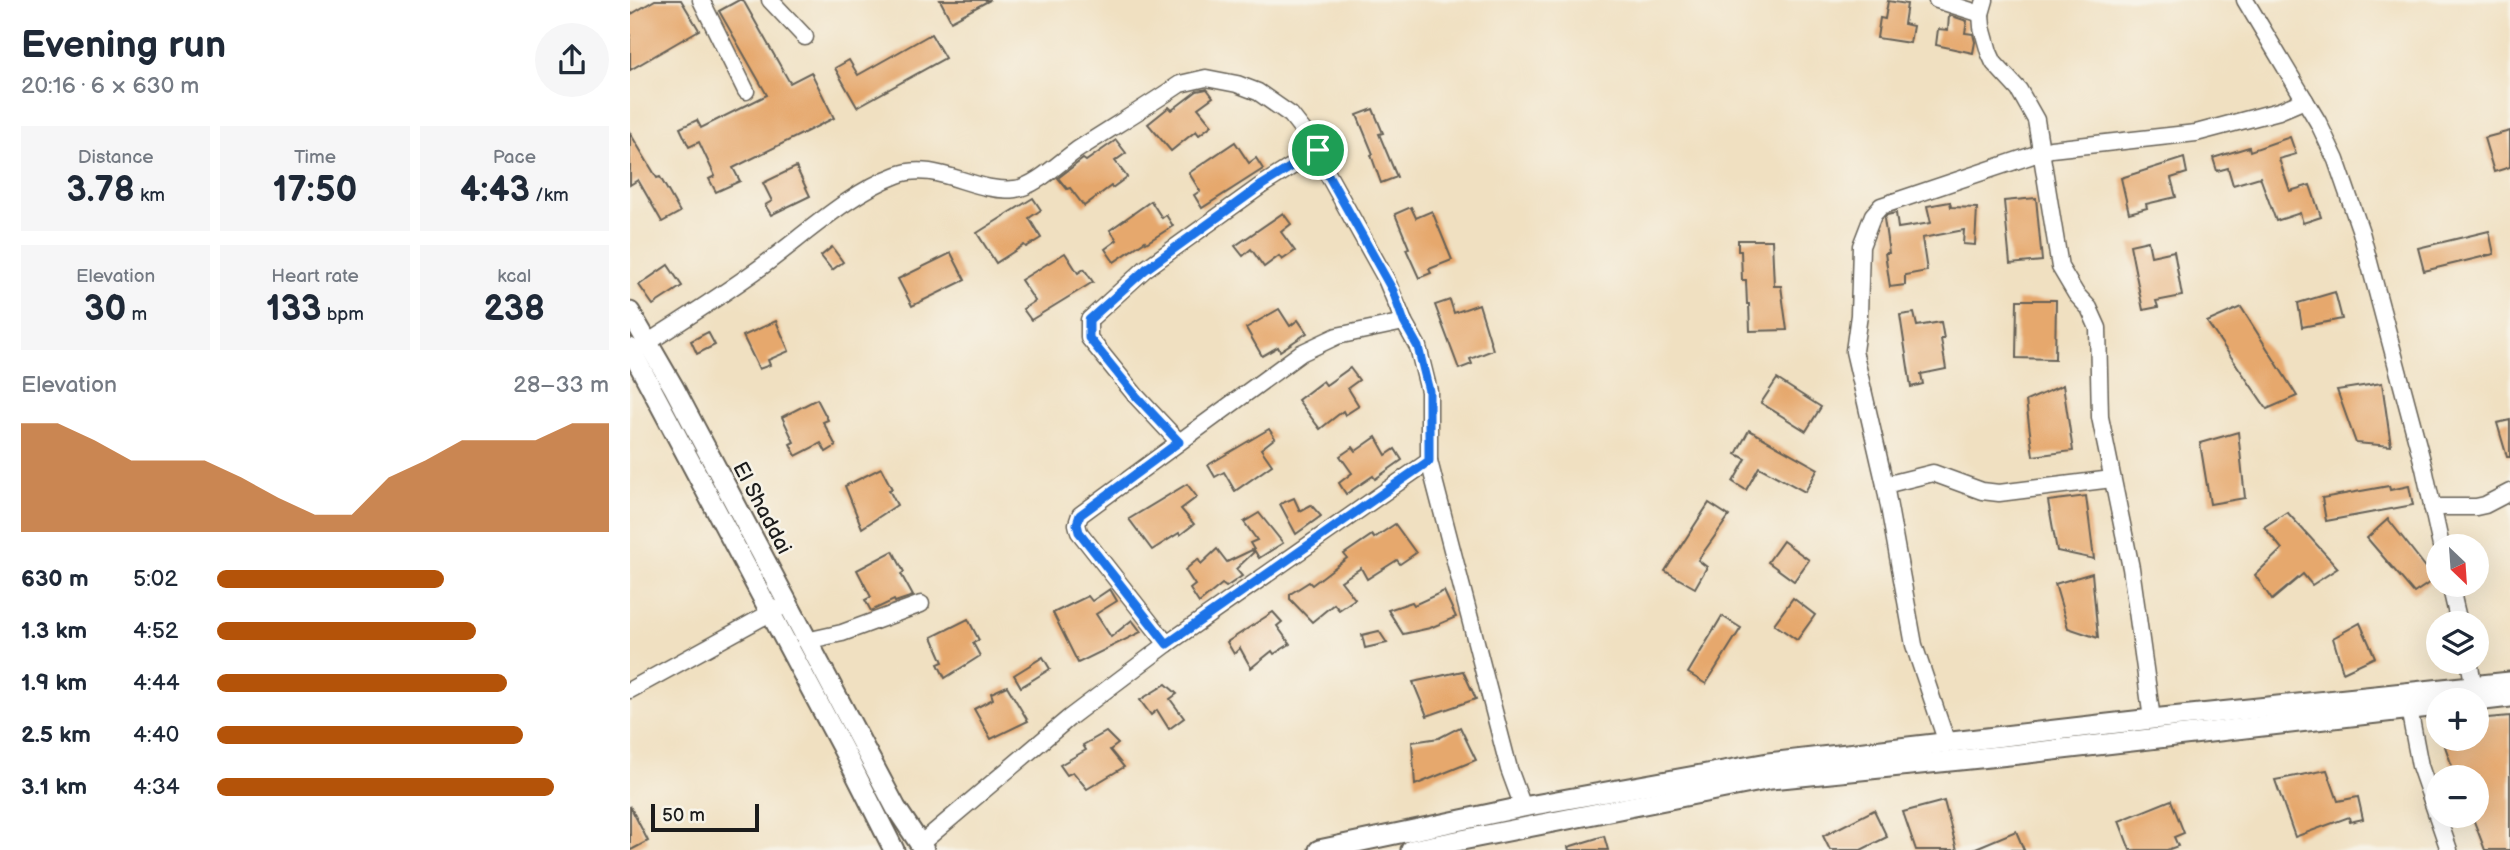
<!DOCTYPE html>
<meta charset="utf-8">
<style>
body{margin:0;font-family:"Balsamiq Sans",sans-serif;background:#f6f6f7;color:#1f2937;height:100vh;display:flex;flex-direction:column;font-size:26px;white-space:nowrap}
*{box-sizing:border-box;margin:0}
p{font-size:23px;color:#747a83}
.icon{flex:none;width:38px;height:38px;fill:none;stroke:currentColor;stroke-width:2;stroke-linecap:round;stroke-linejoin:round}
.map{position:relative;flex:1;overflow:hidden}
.panel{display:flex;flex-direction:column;background:#fff;width:630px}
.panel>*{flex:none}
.needle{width:46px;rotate:155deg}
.fabs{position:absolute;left:1796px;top:534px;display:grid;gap:14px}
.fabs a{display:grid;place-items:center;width:63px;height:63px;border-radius:50%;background:#fff;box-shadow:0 7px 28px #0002;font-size:35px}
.scale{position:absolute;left:21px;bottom:18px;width:108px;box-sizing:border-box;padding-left:7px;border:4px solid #1c1c1c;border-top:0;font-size:19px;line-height:24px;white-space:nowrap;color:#1c1c1c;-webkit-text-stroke:5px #f7f3e8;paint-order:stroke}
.pin{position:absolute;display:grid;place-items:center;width:60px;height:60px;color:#fff;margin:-30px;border:4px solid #fff;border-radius:50%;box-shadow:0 2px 7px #0007}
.round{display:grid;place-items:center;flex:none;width:74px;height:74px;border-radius:37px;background:#f6f6f7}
.head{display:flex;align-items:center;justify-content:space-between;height:119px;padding:0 21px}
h1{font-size:38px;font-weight:700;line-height:52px}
.stats{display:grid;grid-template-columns:repeat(3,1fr);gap:10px;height:119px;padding:7px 21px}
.stats div{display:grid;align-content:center;border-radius:0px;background:#f6f6f7;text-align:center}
.stats b{font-size:35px;font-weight:700}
.stats small{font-size:19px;font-weight:400}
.stats p{font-size:19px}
.chart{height:196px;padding:14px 21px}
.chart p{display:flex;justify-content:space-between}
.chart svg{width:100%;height:126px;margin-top:7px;fill:#b45309;opacity:.7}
ul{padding:0 21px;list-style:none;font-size:23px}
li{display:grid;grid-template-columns:112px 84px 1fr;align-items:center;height:52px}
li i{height:18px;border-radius:9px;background:#b45309}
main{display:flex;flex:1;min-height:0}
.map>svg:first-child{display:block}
</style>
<main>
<section class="panel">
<div class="head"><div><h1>Evening run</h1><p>20:16 · 6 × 630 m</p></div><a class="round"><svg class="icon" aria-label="share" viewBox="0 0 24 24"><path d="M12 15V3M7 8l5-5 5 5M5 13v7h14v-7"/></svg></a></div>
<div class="stats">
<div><p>Distance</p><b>3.78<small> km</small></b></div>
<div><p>Time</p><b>17:50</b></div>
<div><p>Pace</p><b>4:43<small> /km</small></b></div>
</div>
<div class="stats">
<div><p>Elevation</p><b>30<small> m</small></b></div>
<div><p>Heart rate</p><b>133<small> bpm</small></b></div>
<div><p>kcal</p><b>238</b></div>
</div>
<div class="chart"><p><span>Elevation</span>28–33 m</p>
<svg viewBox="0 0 160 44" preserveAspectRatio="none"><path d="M0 44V6L10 6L20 12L30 19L40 19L50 19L60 25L70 32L80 38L90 38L100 25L110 19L120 12L130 12L140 12L150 6L160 6V44z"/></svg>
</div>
<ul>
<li><b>630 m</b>5:02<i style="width:58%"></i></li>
<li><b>1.3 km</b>4:52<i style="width:66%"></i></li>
<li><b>1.9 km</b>4:44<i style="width:74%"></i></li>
<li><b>2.5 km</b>4:40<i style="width:78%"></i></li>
<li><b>3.1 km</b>4:34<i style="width:86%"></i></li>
</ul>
</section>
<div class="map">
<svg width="1880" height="850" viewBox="0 0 1880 850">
<rect width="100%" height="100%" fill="#f7f3e8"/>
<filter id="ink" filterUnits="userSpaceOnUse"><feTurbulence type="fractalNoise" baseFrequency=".0143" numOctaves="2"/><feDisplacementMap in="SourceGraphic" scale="14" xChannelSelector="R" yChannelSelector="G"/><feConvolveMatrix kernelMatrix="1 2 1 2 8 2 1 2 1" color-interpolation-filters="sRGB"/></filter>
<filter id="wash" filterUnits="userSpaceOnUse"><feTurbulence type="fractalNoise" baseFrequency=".00686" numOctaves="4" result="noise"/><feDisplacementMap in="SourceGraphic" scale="28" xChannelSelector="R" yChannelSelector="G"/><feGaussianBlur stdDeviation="1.57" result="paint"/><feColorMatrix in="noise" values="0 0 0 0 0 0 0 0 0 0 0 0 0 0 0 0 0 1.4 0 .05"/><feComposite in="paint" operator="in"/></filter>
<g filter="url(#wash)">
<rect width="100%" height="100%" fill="#f0e0c1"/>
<g id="blocks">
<g fill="#e6a86d">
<polygon points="25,0 51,0 69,30 0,70 0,15"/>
<polygon points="109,0 113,0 160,83 181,72 204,118 103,168 110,181 86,192 79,179 85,176 69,142 59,147 50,128 67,120 71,128 137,95 89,11"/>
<polygon points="310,0 360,0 321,21"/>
<polygon points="1258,1 1277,4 1274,24 1283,26 1280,43 1247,38 1250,18 1255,19"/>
<polygon points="1319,15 1337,21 1335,33 1343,34 1345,42 1343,53 1306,45 1308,29 1318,30"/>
<polygon points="301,34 315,58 227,107 205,68 219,60 228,75"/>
<polygon points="577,89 583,97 568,108 582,125 569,135 566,131 541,151 518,124 539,107 542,110 567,91"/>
<polygon points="743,109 753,133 749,134 767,177 751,183 741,155 743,154 727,115"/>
<polygon points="1880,131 1880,167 1864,172 1854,138"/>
<polygon points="0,133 27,178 30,177 50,212 32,222 8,180 0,185"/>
<polygon points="1660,137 1666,154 1649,159 1660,191 1680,185 1691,217 1673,223 1670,213 1646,221 1630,177 1603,185 1598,168 1587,171 1583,158 1619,147 1620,151"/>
<polygon points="486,140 496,153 485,161 497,177 482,188 481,186 454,206 440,188 437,189 428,178 453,159 456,161"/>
<polygon points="605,142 619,163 626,158 633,169 572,208 564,195 570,191 559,173"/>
<polygon points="1554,158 1557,173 1541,178 1546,197 1516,204 1517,208 1499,213 1491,178"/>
<polygon points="166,167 180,196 141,215 135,205 142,201 133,183"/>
<polygon points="403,198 411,210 399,218 411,238 396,247 394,245 366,263 347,233"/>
<polygon points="1406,198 1412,261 1380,264 1374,201"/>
<polygon points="521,201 532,218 536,215 543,226 516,243 515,241 484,262 475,249 487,240 480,230"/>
<polygon points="1320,202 1321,207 1347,208 1345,245 1333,244 1334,230 1292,238 1297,271 1275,275 1275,285 1260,287 1255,253 1259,253 1254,219 1257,215 1266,213 1268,228 1301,223 1297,206"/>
<polygon points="781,207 786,218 802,211 822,260 799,269 801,273 789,278 776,249 779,248 765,214"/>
<polygon points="653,213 661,224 651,232 665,251 652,260 649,256 634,267 621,249 613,256 605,246"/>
<polygon points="1859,231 1864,254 1794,271 1788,248"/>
<polygon points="1108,240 1142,240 1144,286 1151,286 1157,330 1120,331 1119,304 1117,304 1116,280 1112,280 1111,251 1108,251"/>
<polygon points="1518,241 1521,256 1544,251 1552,296 1526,301 1528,307 1513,310 1500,245"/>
<polygon points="202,247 213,262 202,270 191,256"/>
<polygon points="321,253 335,280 282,306 268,279"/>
<polygon points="435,253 448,273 454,269 463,282 401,320 393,309 405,301 391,280"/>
<polygon points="38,265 52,286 23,305 9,285"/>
<polygon points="1705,292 1712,319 1672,327 1668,303"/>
<polygon points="820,300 824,313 849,304 863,350 840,359 842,364 829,369 805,305"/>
<polygon points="1387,300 1426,300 1425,359 1386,358"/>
<polygon points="1611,307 1667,396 1637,409 1577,322"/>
<polygon points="649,309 660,326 668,320 677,333 650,351 648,347 632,356 616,328"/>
<polygon points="1284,313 1287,326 1311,322 1314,339 1311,339 1316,369 1291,374 1293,384 1281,387 1270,315"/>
<polygon points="146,321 159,351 138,360 140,365 129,369 113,336"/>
<polygon points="78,332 85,345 67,354 61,341"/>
<polygon points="720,368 729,380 718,388 729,406 715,415 713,411 690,429 668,400 693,381 696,385"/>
<polygon points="1147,379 1191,407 1176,431 1131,403"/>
<polygon points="1752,383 1761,446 1726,443 1707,390"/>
<polygon points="1433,385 1443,451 1403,456 1396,401"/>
<polygon points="187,399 198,420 193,422 206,446 196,452 191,443 166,456 160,444 164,442 152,417"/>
<polygon points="1880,420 1880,457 1877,457 1867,423"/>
<polygon points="639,429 645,438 631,449 642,465 605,491 594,472 585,477 578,465"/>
<polygon points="1119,430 1188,469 1175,492 1129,467 1116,490 1103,482 1116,459 1106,454"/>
<polygon points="1608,432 1615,498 1580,504 1570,443"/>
<polygon points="746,437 756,455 765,449 772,460 745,479 743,476 716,494 709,483 722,473 710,456 723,447 726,451"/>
<polygon points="251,468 262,489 259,490 267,505 232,528 215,486"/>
<polygon points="557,484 567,497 551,509 564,524 550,535 549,533 522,550 499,519"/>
<polygon points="1759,486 1760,490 1779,486 1783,505 1696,521 1692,498"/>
<polygon points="1456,496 1464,559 1427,551 1418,501"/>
<polygon points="664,498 670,511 681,505 691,516 666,534 650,504"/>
<polygon points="1079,503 1099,516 1068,560 1077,567 1065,588 1035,571"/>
<polygon points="1657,512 1708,568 1682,585 1673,574 1642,600 1625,575 1652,549 1634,527"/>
<polygon points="629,513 653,543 629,558 620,543 627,540 614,522"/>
<polygon points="1758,519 1805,579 1784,593 1737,538"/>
<polygon points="765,524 786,553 770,564 767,560 737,579 731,568 711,581 725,599 709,610 704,604 682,622 660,599 660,594 679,582 682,585 717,558 714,554 742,535 744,538"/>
<polygon points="1153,541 1179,560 1164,581 1138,562"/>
<polygon points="587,549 597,562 622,550 624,552 606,569 612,576 596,587 592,584 569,603 560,589 565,585 555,570 568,559 571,564"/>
<polygon points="263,551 274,572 271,574 283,596 265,602 264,600 241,611 235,600 241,597 227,570"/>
<polygon points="1462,573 1468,638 1438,628 1425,584"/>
<polygon points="480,589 487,601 466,614 481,637 502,620 511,632 448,663 423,613 458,596 462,601"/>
<polygon points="814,591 826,617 800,628 773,634 758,610 782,602 784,605"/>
<polygon points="1163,598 1185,615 1167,640 1144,624"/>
<polygon points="643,612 652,622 647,626 660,644 644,654 642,651 621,668 610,648 604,654 597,642"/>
<polygon points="1092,616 1111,628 1076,684 1058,673"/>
<polygon points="338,619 349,640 343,643 350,656 315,678 308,664 313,662 302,637"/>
<polygon points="1730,623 1745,657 1713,672 1703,638"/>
<polygon points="749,631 757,643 735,648 732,635"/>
<polygon points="413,657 420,669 391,687 384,675"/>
<polygon points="833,671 846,699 797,716 783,682"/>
<polygon points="536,684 547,694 540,699 554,718 539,729 527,710 521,715 510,700"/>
<polygon points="377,686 398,721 361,739 344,709 363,699 361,693"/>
<polygon points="1880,716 1880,850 1855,850 1842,816 1846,816 1846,777 1826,777 1812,738 1846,738 1846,719"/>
<polygon points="830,727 846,760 785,785 782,742 809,738"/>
<polygon points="476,732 488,744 480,750 494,767 457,789 443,772 437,775 430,765 456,750 453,745"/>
<polygon points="1697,770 1708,801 1728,797 1733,819 1720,822 1719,817 1665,837 1645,780"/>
<polygon points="1541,800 1554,833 1544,837 1548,846 1537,850 1500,850 1489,821"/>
<polygon points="1314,801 1327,850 1286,850 1273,812"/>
<polygon points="0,806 18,841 1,850 0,850"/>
<polygon points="1244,810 1257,837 1231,850 1200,850 1193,836"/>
<polygon points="1386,831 1394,850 1341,850"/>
<polygon points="974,836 978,850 939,850 938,847"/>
</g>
</g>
</g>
<g filter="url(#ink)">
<use href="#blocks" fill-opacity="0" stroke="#666156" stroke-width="2"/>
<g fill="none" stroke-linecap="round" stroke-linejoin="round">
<g stroke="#666156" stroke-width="19">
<g id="minor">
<polyline points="71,0 116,91"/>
<polyline points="140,0 175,37"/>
<polyline points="1307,0 1351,14"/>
<polyline points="1355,0 1351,14 1352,27 1359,52 1364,63 1389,90 1406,120 1430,267 1446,294 1459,308 1468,328 1470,417 1501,568 1522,719"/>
<polyline points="1615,0 1688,122 1706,160 1731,232 1794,468 1811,546"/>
<path d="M8 349C48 323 88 298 127 270 169 240 218 193 267 175 306 160 345 194 385 189 405 187 431 161 447 150 481 128 516 107 550 84L576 78 607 84 628 92 661 115 683 143 697 173 756 279 774 322 788 347 799 391V461L537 644 439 718 289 845"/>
<polyline points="549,442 506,396 459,338 459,320 515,269 632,185 688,150"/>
<polyline points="799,461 879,769 893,807"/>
<polyline points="1255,485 1303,473 1352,491 1369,493 1482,479"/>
<polyline points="1802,507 1846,507 1855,505 1880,492"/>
<polyline points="1820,584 1829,623"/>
<polyline points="176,641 212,633 291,604"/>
<polyline points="537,644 449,532 447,524 450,515 671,353 707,336 774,322"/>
<polyline points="1839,662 1846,697"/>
<polyline points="0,690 151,607"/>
<polyline points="1777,698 1790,766 1819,850"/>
<polyline points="1317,743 1284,645 1255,485 1224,351 1229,315 1231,246 1243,215 1251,206 1421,149 1566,133 1649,111 1675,100"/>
</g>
</g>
<g stroke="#666156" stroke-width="23">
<g id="tertiary">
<polyline points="0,312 44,388 266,808 294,850"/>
<polyline points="0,348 216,755 264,850"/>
<polyline points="1846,701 1880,697"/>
<polyline points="689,850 893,807 1138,763 1522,719 1880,682"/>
<polyline points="781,850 1141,779 1389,754 1808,706"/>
</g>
</g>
<use href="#minor" stroke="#fff" stroke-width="16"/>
<use href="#tertiary" stroke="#fff" stroke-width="19"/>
</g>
</g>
<g fill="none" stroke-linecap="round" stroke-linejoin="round" filter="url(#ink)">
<g stroke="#fff" stroke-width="14">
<polygon id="route" points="688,150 697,173 763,291 774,322 788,347 799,391 799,461 537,644 449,532 447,524 450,515 549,442 506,396 459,338 459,320 516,269 632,185"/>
</g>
<use href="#route" stroke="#1a73e8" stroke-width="9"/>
</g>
<g text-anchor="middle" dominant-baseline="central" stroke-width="5" stroke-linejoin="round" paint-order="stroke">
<g font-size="21" fill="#1c1c1c" stroke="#f7f3e8">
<text transform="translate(132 508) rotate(62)">El Shaddai</text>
</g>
</g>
</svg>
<div class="fabs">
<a><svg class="needle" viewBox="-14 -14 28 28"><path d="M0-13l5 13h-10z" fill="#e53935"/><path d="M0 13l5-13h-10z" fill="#747a83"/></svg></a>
<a><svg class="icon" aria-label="layers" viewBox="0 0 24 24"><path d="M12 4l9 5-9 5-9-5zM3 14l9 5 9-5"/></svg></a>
<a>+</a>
<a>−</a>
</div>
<div class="scale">50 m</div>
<div class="pin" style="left:688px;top:150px;background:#1e9e55"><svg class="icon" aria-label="arrive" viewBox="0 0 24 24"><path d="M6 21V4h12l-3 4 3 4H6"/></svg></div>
</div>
</main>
